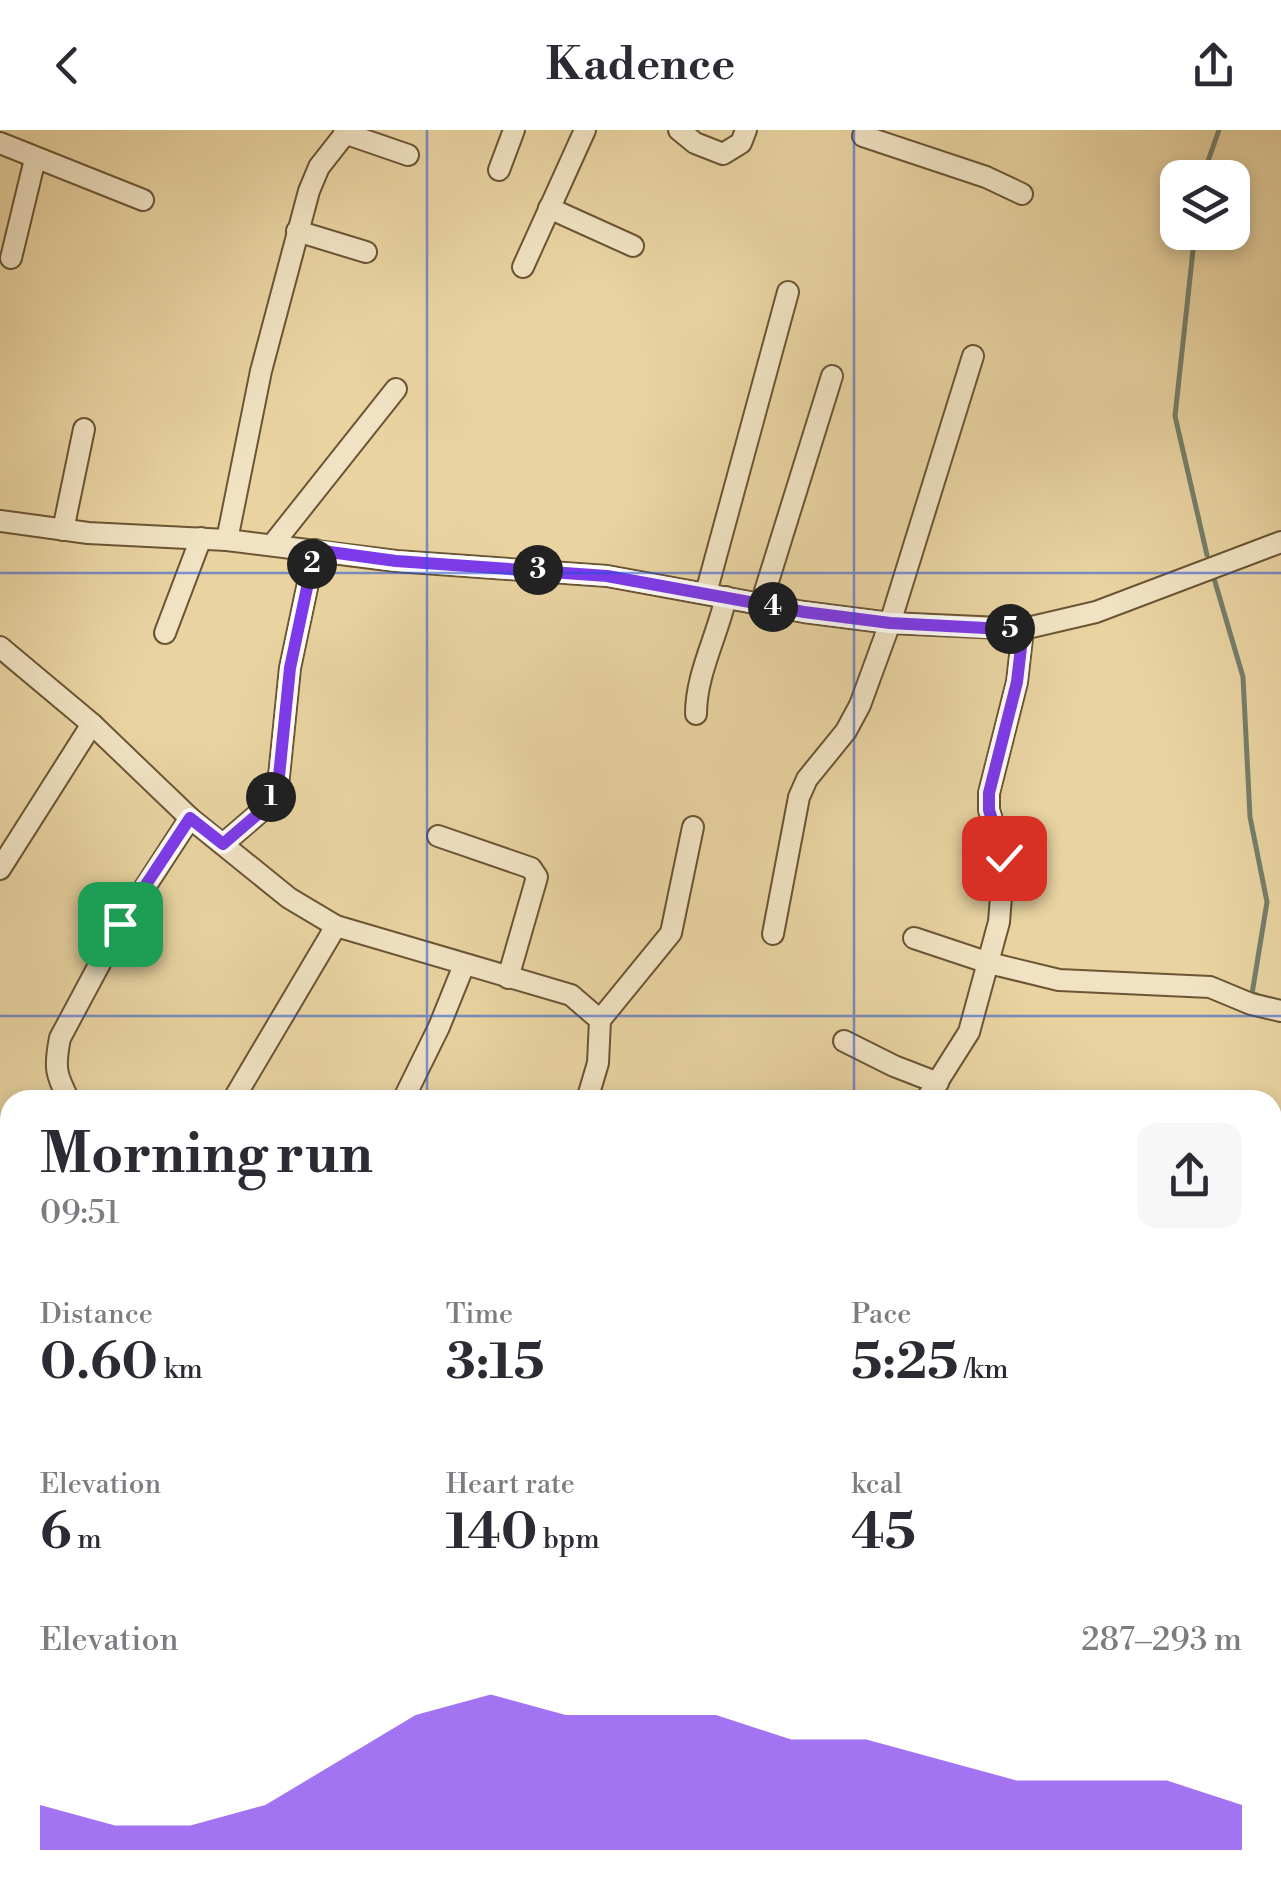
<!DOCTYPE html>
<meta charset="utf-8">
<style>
body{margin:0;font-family:"Libre Bodoni",serif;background:#f7f7f7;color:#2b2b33;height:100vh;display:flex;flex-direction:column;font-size:38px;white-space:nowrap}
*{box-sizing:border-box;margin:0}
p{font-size:32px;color:#7c7c81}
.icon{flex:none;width:55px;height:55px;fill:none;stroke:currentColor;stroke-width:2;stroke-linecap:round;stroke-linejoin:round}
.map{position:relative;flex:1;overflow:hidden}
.side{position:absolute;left:0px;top:960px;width:1282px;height:812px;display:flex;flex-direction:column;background:#fff;border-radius:30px 30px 0 0;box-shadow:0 5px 15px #0003}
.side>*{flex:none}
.tools{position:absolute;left:1160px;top:30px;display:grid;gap:20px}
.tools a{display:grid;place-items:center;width:90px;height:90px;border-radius:20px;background:#fff;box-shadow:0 5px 15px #0003;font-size:50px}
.pin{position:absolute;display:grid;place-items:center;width:85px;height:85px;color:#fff;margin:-42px;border-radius:20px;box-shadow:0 5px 15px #0006}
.km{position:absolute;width:50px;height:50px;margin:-25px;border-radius:50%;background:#222;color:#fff;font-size:28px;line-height:50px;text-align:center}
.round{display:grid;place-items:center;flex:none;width:105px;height:105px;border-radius:20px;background:#f7f7f7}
.head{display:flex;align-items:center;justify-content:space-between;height:170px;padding:0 40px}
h1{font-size:55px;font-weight:800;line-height:75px}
.figures{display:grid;grid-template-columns:repeat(3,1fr);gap:15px;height:170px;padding:10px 40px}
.figures div{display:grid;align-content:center}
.figures b{font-size:50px;font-weight:800}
.figures small{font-size:28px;font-weight:400}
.figures p{font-size:28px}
.chart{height:280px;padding:20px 40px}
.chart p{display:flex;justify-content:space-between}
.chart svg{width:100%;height:180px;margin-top:10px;fill:#7c3aed;opacity:.7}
header{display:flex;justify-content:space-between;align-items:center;height:130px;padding:0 40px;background:#fff;font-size:45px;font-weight:800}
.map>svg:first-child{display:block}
</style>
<header><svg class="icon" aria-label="back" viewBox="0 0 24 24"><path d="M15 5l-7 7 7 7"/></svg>Kadence<svg class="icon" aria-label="share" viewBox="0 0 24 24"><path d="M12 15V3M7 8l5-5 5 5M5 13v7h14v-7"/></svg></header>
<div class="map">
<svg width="1281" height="1772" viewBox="0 0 1281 1772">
<rect width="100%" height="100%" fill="#e8d3a1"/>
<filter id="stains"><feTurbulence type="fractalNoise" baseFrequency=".002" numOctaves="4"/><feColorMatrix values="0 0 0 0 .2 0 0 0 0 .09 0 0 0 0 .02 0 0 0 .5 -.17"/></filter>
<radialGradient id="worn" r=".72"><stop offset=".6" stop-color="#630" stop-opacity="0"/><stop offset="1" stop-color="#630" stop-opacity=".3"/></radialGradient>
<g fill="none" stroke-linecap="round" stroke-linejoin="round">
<g stroke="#757f6b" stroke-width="5">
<polyline points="1202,48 1219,0"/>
<polyline points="1195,102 1175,286 1207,425"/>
<polyline points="1213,445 1243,547 1250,687 1267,772 1252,864 1257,865"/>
<polyline points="1272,1113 1281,1084"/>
<polyline points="1082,1772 1082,1762"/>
</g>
<g stroke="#6b5534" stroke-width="24">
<g id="minor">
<polyline points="679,0 695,13 723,24 741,13 746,0"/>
<polyline points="344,3 408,25"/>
<polyline points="863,6 986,47 1022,64"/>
<polyline points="0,13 143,70"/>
<polyline points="499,40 514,0"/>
<polyline points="549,78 633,116"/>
<polyline points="297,101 366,122"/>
<polyline points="11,128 35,29"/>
<polyline points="523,137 585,0"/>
<polyline points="0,391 88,403 227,410 396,431 607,446 804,482 890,493 1023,499 1096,482 1281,412"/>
<polyline points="63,400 84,299"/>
<polyline points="227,410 261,241 309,61 319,37 348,0"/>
<polyline points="273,414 396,259"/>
<polyline points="706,463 788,162"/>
<polyline points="761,474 832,246"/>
<polyline points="165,503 201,408"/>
<polyline points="0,517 92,594 190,688 289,768 336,796 571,865 600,890 598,933 587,970"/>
<path d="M696 584C696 544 717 507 726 467"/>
<polyline points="438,706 531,738 537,747 508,848"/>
<polyline points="223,714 265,678 278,656 290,538 315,420"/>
<polyline points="0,739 92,594"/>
<polyline points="773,804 799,667 807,649 846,601 860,575 890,493 973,226"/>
<polyline points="914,808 989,833 1059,850 1210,857 1251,874 1281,881"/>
<polyline points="600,890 671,803 693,697"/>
<polyline points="844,911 894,936 938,953"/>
<path d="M69 970C56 945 54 938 60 908L121 794 190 688"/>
<polyline points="233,970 336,796"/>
<polyline points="403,970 439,897 464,835"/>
<polyline points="926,970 969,902 999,792 1004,728 989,680 989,663 1017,552 1023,499"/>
<polyline points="0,1097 10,1080"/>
<polyline points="0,1244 10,1249"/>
<polyline points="0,1403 10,1388"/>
<polyline points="1272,1430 1281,1435"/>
<polyline points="0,1651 10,1659"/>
<polyline points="134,1762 146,1772"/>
<polyline points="219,1762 242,1772"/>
<polyline points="1239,1762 1252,1772"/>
<polyline points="185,1772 194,1762"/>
<polyline points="543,1772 546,1762"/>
<polyline points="650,1772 652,1762"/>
<polyline points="769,1772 772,1762"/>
</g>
</g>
<use href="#minor" stroke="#f0e2c2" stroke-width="20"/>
</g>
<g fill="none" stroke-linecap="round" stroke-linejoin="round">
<g stroke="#fff" stroke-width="20">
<polyline id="route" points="120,794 190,688 223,714 265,678 278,656 290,538 315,420 396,431 607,446 804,482 890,493 1023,500 1017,552 989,663 989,680 1004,728"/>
</g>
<use href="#route" stroke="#7c3aed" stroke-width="12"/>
</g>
<path fill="none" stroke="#1d4ed8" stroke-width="2.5" stroke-opacity="0.55" d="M427 0V970M854 0V970M0 443H1281M0 886H1281M0 1329H10M1272 1329H1281M427 1762V1772M854 1762V1772"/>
<rect width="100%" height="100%" filter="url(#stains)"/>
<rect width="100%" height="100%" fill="url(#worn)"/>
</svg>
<div class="tools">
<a><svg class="icon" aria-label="layers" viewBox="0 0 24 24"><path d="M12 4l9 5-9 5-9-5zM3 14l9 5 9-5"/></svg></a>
</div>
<div class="pin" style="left:120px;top:794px;background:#1e9e55"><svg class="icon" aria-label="arrive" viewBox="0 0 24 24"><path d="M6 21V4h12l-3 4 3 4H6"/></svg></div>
<div class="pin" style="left:1004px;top:728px;background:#d93025"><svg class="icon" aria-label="check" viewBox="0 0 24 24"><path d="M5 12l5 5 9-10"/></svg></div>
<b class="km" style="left:271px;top:667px">1</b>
<b class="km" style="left:312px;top:434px">2</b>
<b class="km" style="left:538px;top:440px">3</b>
<b class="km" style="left:773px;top:477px">4</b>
<b class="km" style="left:1010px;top:499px">5</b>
<section class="side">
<div class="head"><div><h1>Morning run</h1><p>09:51</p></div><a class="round"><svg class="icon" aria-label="share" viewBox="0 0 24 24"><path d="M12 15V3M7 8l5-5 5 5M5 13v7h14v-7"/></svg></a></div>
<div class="figures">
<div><p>Distance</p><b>0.60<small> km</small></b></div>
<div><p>Time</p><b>3:15</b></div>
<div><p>Pace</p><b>5:25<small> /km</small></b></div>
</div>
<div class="figures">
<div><p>Elevation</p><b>6<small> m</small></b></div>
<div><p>Heart rate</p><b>140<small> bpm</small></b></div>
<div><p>kcal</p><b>45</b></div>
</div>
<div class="chart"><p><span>Elevation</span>287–293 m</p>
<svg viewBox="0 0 160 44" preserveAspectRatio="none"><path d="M0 44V33L10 38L20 38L30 33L40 22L50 11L60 6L70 11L80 11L90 11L100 17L110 17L120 22L130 27L140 27L150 27L160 33V44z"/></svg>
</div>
</section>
</div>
